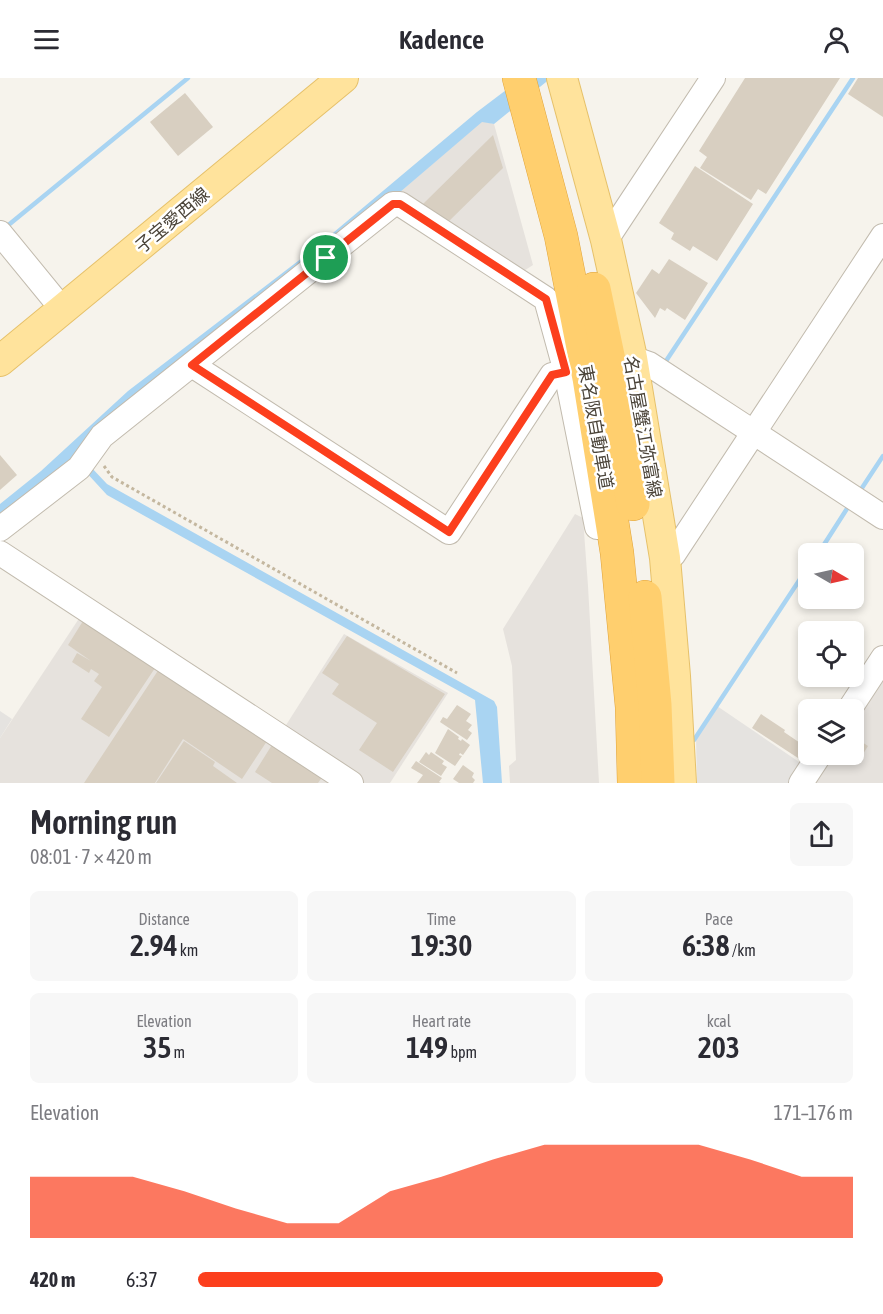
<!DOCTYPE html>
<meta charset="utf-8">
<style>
body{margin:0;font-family:"Asap Condensed","Noto Sans JP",sans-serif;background:#f7f7f7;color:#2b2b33;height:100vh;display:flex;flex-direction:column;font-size:22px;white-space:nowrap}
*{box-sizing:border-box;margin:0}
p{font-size:20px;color:#7c7c81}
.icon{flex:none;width:33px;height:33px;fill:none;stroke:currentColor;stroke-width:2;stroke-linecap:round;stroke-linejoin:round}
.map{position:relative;height:705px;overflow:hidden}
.panel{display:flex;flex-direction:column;background:#fff;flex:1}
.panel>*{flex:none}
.needle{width:39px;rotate:99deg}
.controls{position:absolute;left:798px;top:465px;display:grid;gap:12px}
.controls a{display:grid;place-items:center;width:66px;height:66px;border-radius:9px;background:#fff;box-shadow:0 3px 9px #0003;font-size:30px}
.pin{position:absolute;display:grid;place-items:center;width:51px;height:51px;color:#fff;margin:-26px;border:3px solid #fff;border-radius:50%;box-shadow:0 2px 6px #0007}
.round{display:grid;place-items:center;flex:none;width:63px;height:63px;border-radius:9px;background:#f7f7f7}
.headline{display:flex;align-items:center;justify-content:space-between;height:102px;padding:0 30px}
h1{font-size:33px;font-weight:600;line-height:45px}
.stats{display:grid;grid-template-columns:repeat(3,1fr);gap:9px;height:102px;padding:6px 30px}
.stats div{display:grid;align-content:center;border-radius:9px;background:#f7f7f7;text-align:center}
.stats b{font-size:30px;font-weight:600}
.stats small{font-size:16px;font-weight:400}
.stats p{font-size:16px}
.chart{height:168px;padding:12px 30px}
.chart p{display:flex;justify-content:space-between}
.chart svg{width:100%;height:108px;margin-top:6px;fill:#fc3f1d;opacity:.7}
ul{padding:0 30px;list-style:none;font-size:20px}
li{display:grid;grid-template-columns:96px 72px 1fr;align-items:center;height:45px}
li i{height:15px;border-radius:8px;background:#fc3f1d}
header{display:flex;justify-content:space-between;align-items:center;height:78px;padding:0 30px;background:#fff;font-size:27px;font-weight:600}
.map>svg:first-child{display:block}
</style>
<header><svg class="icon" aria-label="menu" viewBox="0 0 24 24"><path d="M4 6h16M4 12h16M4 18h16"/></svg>Kadence<svg class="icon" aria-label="person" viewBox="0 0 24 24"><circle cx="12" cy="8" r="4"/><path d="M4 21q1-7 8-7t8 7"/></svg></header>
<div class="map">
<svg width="883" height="705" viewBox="0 0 883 705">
<rect width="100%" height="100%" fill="#f6f3ec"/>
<g fill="#e6e2dd">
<polygon points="482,43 494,46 533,187 516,198 392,121"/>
<polygon points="575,436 583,440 588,508 599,705 510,705 509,688 516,682 512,588 503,551"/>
<polygon points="82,536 342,705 0,705 0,660"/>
<polygon points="344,556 448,615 390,705 360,705 281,655"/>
<polygon points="883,598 883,705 813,705 831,677 854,676 854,643"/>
</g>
<g fill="#e5e3e0">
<polygon points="717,628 805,688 794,705 697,705 696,659"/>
<polygon points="0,633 12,641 0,660"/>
</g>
<polygon fill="#a9d4f2" points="522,0 551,0 494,46 482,44 392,121 100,352 90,388 107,406 494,623 497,629 502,705 483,705 475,622 107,417 84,392 0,442 0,426 41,393 128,313 315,170 477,34"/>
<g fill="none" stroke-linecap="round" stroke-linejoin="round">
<g stroke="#a9d4f2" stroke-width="4.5">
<polyline points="6,149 188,0"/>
<polyline points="664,286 853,0"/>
<polyline points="858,416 883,378"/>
<polyline points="818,476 850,426"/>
<polyline points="694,662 808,489"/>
</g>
</g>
<g fill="#d8cfc1">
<polygon points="745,0 840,0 766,116 758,111 751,122 700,90 707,79 699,73"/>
<polygon points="858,0 883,0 883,39 848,16"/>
<polygon points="185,15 213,49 178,78 150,44"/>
<polygon points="493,57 503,90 444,148 423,126"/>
<polygon points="695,88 753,126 717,183 693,168 690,173 671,161 674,155 659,145"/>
<polygon points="669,181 708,205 685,242 667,230 665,233 660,230 655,240 636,215 652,191 659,196"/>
<polygon points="0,377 17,397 0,412"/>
<polygon points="83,543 155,590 109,659 81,641 102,609 94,603 99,596 91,591 89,595 72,584 77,575 91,583 68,567"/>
<polygon points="347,558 445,616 393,694 359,672 377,645 332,616 339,606 322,595"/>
<polygon points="159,591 267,663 242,701 183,661 155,705 84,705"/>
<polygon points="457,627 471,636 466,643 472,647 468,652 472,655 467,662 440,644 443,639 447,641"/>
<polygon points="761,636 785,652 784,654 806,669 798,680 752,650"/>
<polygon points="448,651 459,659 458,661 461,663 462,661 470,667 463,677 460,675 459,677 462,678 455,688 435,675"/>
<polygon points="275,662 325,695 318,705 272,705 255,694"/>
<polygon points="859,662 868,668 858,684 848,678 850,676 854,676 854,671"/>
<polygon points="184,663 215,684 213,688 237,705 156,705"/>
<polygon points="426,674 429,677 431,674 444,683 442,686 447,689 441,698 419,684"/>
<polygon points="416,683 442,700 439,704 441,705 417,705 423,697 411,690"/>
<polygon points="463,687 474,695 472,699 475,702 473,705 459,705 453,701"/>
</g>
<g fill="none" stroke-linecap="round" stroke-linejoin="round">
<g stroke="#c2bbae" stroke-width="26">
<g id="minor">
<polyline points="0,155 63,232"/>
<polyline points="606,162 713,0"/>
<polyline points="632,280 649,286 883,439"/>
<polyline points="192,287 449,454 552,297 566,294"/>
<polyline points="0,451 79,390 102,358 393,126 400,126 546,221 566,294 597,449"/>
<polyline points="0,475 351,705"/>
<polyline points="665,480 673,477 883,158"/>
<polyline points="849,632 883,580"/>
<polyline points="801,705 820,676"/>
</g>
</g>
<g stroke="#e6c16a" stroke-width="32">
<g id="major">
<polyline points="562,0 606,162 632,280 665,480 675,598 681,705"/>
<polyline points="0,283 343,0"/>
</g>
</g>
<g stroke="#e0a43c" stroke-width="34">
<g id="highway">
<polyline points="519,0 561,158 589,300 617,475 632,629 634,705"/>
<polyline points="594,211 612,297 633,426"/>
<polyline points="645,519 655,627 658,705"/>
</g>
</g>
<polyline stroke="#c4b79f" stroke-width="3" stroke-dasharray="3 3" stroke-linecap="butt" points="104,388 112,399 457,595"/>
<use href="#minor" stroke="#fff" stroke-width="24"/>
<use href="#major" stroke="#ffe39c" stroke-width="30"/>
<use href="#highway" stroke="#ffcf6e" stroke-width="33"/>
</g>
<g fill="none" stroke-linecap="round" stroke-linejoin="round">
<g stroke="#fff" stroke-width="12">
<polygon id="route" points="393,126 400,126 546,221 566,294 552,297 449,454 192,287"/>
</g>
<use href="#route" stroke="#fc3f1d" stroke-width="8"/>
</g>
<g text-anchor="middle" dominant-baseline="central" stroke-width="5" stroke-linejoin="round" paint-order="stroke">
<g font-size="18" fill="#4b4439" stroke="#fff">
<text transform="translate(172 142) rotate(-40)">子宝愛西線</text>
<text transform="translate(596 349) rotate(80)">東名阪自動車道</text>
<text transform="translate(643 349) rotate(80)">名古屋蟹江弥富線</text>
</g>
</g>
</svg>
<div class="controls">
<a><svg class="needle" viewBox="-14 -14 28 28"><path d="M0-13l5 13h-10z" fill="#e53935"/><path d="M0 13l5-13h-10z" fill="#7c7c81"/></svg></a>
<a><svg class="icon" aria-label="locate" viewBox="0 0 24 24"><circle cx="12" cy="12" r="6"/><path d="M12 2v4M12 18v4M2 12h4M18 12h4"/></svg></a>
<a><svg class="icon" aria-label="layers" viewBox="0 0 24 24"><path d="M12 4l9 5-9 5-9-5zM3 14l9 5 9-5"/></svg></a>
</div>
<div class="pin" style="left:326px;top:180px;background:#1e9e55"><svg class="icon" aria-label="arrive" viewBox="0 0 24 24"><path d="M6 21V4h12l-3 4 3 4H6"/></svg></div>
</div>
<section class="panel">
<div class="headline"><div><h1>Morning run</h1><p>08:01 · 7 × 420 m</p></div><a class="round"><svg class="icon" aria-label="share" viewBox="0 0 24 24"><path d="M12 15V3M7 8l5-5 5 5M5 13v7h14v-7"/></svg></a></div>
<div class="stats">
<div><p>Distance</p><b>2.94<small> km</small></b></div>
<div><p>Time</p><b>19:30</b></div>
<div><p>Pace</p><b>6:38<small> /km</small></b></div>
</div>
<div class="stats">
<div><p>Elevation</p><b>35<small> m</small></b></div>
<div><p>Heart rate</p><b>149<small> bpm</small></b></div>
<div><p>kcal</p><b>203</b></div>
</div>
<div class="chart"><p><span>Elevation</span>171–176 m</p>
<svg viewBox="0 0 160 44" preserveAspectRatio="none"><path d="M0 44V19L10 19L20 19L30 25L40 32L50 38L60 38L70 25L80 19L90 12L100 6L110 6L120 6L130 6L140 12L150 19L160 19V44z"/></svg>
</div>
<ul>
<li><b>420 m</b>6:37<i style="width:71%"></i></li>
</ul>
</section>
